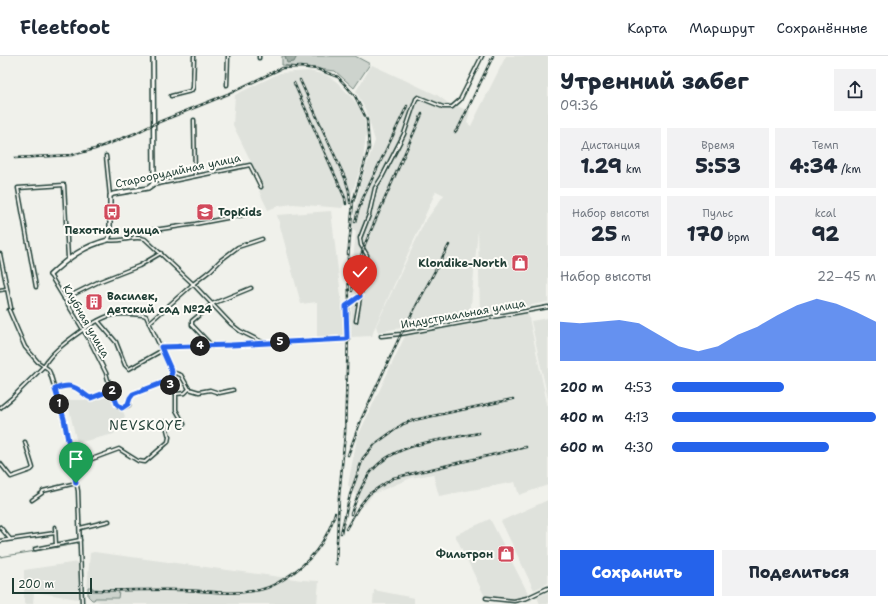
<!DOCTYPE html>
<html lang="ru">
<meta charset="utf-8">
<style>
body{margin:0;font-family:"Shantell Sans",sans-serif;background:#f2f2f3;color:#1f2937;height:100vh;display:flex;flex-direction:column;font-size:15px;white-space:nowrap}
*{box-sizing:border-box;margin:0}
p{font-size:13px;color:#747a83}
.icon{flex:none;width:22px;height:22px;fill:none;stroke:currentColor;stroke-width:2;stroke-linecap:round;stroke-linejoin:round}
.map{position:relative;flex:1;overflow:hidden}
.sheet{display:flex;flex-direction:column;background:#fff;width:340px}
.sheet>*{flex:none}
.scale{position:absolute;left:12px;bottom:10px;width:80px;box-sizing:border-box;padding-left:4px;border:2px solid #1f3d34;border-top:0;font-size:11px;line-height:14px;white-space:nowrap;color:#1f3d34;-webkit-text-stroke:3px #fdfcf7;paint-order:stroke}
.pin{position:absolute;display:grid;place-items:center;width:34px;height:34px;color:#fff;margin:-41px -17px;border-radius:50% 50% 50% 0;rotate:-45deg;box-shadow:0 0 4px #0007}
.pin .icon{rotate:45deg}
.km{position:absolute;width:20px;height:20px;margin:-10px;border-radius:50%;background:#222;color:#fff;font-size:11px;line-height:20px;text-align:center}
.round{display:grid;place-items:center;flex:none;width:42px;height:42px;border-radius:0px;background:#f2f2f3}
.head{display:flex;align-items:center;justify-content:space-between;height:68px;padding:0 12px}
h1{font-size:22px;font-weight:800;line-height:30px}
.stats{display:grid;grid-template-columns:repeat(3,1fr);gap:6px;height:68px;padding:4px 12px}
.stats div{display:grid;align-content:center;border-radius:0px;background:#f2f2f3;text-align:center}
.stats b{font-size:20px;font-weight:800}
.stats small{font-size:11px;font-weight:400}
.stats p{font-size:11px}
.chart{height:112px;padding:8px 12px}
.chart p{display:flex;justify-content:space-between}
.chart svg{width:100%;height:72px;margin-top:4px;fill:#2563eb;opacity:.7}
.button{display:flex;gap:8px;margin-top:auto;padding:8px 12px}
.button a{flex:1;height:46px;border-radius:0px;background:#2563eb;color:#fff;font-size:16px;font-weight:800;line-height:46px;text-align:center}
.button a+a{background:#f2f2f3;color:#1f2937}
ul{padding:0 12px;list-style:none;font-size:13px}
li{display:grid;grid-template-columns:64px 48px 1fr;align-items:center;height:30px}
li i{height:10px;border-radius:5px;background:#2563eb}
header{display:flex;align-items:center;gap:24px;box-sizing:border-box;height:56px;padding:0 20px;background:#fff;border-bottom:1px solid #e0e1e3}
header strong{font-size:19px}
nav{display:flex;gap:22px;margin-inline-start:auto;font-size:14px}
main{display:flex;flex:1;min-height:0}
.map>svg:first-child{display:block}
</style>
<header>
<strong>Fleetfoot</strong>
<nav><a>Карта</a><a>Маршрут</a><a>Сохранённые</a></nav>
</header>
<main>
<div class="map">
<svg width="548" height="548" viewBox="0 0 548 548">
<rect width="100%" height="100%" fill="#f0f1eb"/>
<filter id="ink" filterUnits="userSpaceOnUse"><feTurbulence type="fractalNoise" baseFrequency=".025" numOctaves="2"/><feDisplacementMap in="SourceGraphic" scale="8" xChannelSelector="R" yChannelSelector="G"/><feConvolveMatrix kernelMatrix="1 2 1 2 8 2 1 2 1" color-interpolation-filters="sRGB"/></filter>
<g filter="url(#ink)">
<g fill="#dfe2dc">
<polygon points="506,0 548,0 548,246 480,259 478,174 470,260 378,276 376,270 424,167 444,139 436,135 375,271 372,280 351,281 352,215 356,175 352,174 355,151 362,122 375,85 367,57 356,35 372,9 437,39 448,47 470,55 467,67 471,70"/>
<polygon points="309,15 326,19 337,26 353,43 360,53 365,66 366,77 363,105 352,137 342,152 293,148 278,150 268,154 259,135 264,132 233,69 235,39 280,17"/>
<polygon points="331,155 346,282 317,284 317,246 301,248 277,159"/>
<polygon points="528,257 548,352 548,429 519,439 515,426 439,440 433,418 411,422 373,438 365,449 348,429 357,382 405,280"/>
<polygon points="548,262 548,343 531,265"/>
<polygon points="114,336 125,360 114,378 77,387 67,344 96,344"/>
<polygon points="548,444 548,527 534,534 501,465"/>
<polygon points="490,463 532,545 485,541 455,479"/>
<polygon points="94,496 302,524 319,525 317,548 112,548 112,547 103,547 90,543 87,533 90,497"/>
<polygon points="78,506 79,515 78,543 34,536 33,548 24,548 24,514"/>
<polygon points="374,534 414,542 414,548 373,548"/>
<polygon points="548,536 548,548 540,548 537,541"/>
</g>
<g fill="#cdd3cd" stroke="#768880">
<polygon points="282,0 355,0 370,8 354,32 335,15 282,9"/>
<polygon points="88,531 92,531 94,534 119,535 118,542 95,542 94,544 92,544 88,540"/>
</g>
<polygon fill="#9faca4" stroke="#6c8077" points="285,0 297,0 294,6 287,7"/>
<g fill="none" stroke-linecap="round" stroke-linejoin="round">
<polyline stroke="#6c8077" stroke-width="1" points="0,501 71,489"/>
<g stroke="#1f3d34" stroke-width="5">
<g id="street">
<polyline points="259,0 259,2"/>
<polyline points="227,29 228,0"/>
<polyline points="171,40 191,35 193,32 194,0"/>
<polyline points="194,64 195,120"/>
<polyline points="106,100 110,140"/>
<polyline points="153,129 250,109 261,131"/>
<polyline points="134,182 135,179 140,176 195,168 248,158"/>
<path d="M108 184C120 187 133 179 145 183L193 228 231 268 240 275 264 287"/>
<polyline points="0,198 11,252"/>
<polyline points="50,219 90,285 106,317 112,338 119,351 122,352 129,349 130,341 133,338 162,327 171,329"/>
<polyline points="36,231 18,132 64,129 68,202"/>
<polyline points="0,234 6,233"/>
<polyline points="64,243 98,226 139,210 161,197"/>
<polyline points="9,254 25,291 38,306 48,313 50,317 64,363 78,435 82,548"/>
<polyline points="98,265 116,286 125,309 129,313 161,295"/>
<polyline points="356,265 367,199 361,189 360,182 369,159 375,132 382,121 404,78 416,43 418,41 443,51 452,51 460,44 482,0"/>
<polyline points="149,267 193,228 211,214 221,204 238,191 262,183"/>
<polyline points="381,280 401,278 548,251"/>
<polyline points="346,283 347,282 346,250 360,240"/>
<polyline points="212,290 192,269 192,265 212,248 251,232"/>
<polyline points="161,291 231,289 348,283"/>
<polyline points="172,316 170,327 176,338"/>
<path d="M55 333C66 329 73 328 83 337 86 339 87 341 91 342L112 334"/>
<path d="M0 352 12 342 44 310C51 294 95 263 112 259 121 257 133 258 143 259L146 260 172 316 181 319 189 333 199 336 210 334 219 337 233 334"/>
<polyline points="184,368 176,354 176,338 185,337 189,333"/>
<polyline points="0,407 11,421 31,414 33,412 25,386"/>
<polyline points="73,410 119,393 138,405 145,406 168,386 169,381 165,366"/>
<polyline points="32,444 42,437 43,435 76,427"/>
<polyline points="0,471 10,483"/>
<polyline points="55,471 56,489"/>
<polyline points="80,472 109,465"/>
<polyline points="0,485 55,477"/>
<polyline points="35,493 80,484"/>
<polyline points="486,542 514,545 527,542 548,532"/>
</g>
</g>
<g stroke="#1f3d34" stroke-width="6">
<path id="secondary" d="M50 219C68 202 84 190 108 184L110 179V140L113 138 148 132 152 129 154 125 153 0"/>
</g>
<use href="#street" stroke="#fdfcf7" stroke-width="2"/>
<use href="#secondary" stroke="#fdfcf7" stroke-width="3"/>
<g stroke="#1f3d34" stroke-width="2.5">
<g id="rail">
<polyline points="300,24 345,122 349,135 350,147"/>
<polyline points="294,27 345,142 346,148"/>
<polyline points="455,76 459,71 493,0"/>
<polyline points="15,102 72,99 95,93 136,77 154,68 228,38 282,12 300,11 317,13 338,21 347,31 355,40 367,64 369,92 353,146 348,202"/>
<polyline points="355,166 358,155 363,142 407,50"/>
<polyline points="352,235 355,218 365,188 422,58"/>
<polyline points="348,399 361,364 401,278 449,189"/>
<path d="M351 458C355 446 363 426 371 416 395 386 444 384 479 377"/>
<polyline points="346,473 358,452 369,438 393,422 526,391"/>
<polyline points="341,477 350,439 363,402 375,388 403,368 414,364 513,343"/>
<polyline points="336,508 339,441 345,378 349,246 348,196"/>
<path d="M92 534C122 535 153 533 183 534 207 535 230 539 253 535 265 534 275 529 284 523 310 507 327 486 335 457"/>
</g>
</g>
<use href="#rail" stroke="#fdfcf7" stroke-width="1" stroke-dasharray="3" stroke-linecap="butt"/>
</g>
</g>
<g fill="none" stroke-linecap="round" stroke-linejoin="round" filter="url(#ink)">
<g stroke="#fff" stroke-width="8">
<path id="route" d="M76 427 64 363 55 333C66 329 73 328 83 337 86 339 87 341 91 342L112 334 117 348 122 352 128 348 130 342 133 338 162 327 171 329 170 323 172 316 161 291 231 289 346 283 347 282 346 250 360 240"/>
</g>
<use href="#route" stroke="#2563eb" stroke-width="5"/>
</g>
<defs>
<g id="bus-square" transform="scale(0.9)"><rect x="-9" y="-9" width="18" height="18" rx="4" fill="#d1495b" stroke="#fdfcf7"/><path d="M-5-6H5V4H4V6H2V4H-2V6H-4V4H-5ZM-3.5-4V0h7V-4ZM-3.5 1.2v1.5H-2V1.2ZM2 1.2v1.5H3.5V1.2Z" fill="#fff"/></g>
<g id="school-square" transform="scale(0.9)"><rect x="-9" y="-9" width="18" height="18" rx="4" fill="#d1495b" stroke="#fdfcf7"/><path d="M0-5L7-2L0 1L-7-2ZM-4 1L0 2.5L4 1V4Q0 6-4 4Z" fill="#fff"/></g>
<g id="shop-square" transform="scale(0.9)"><rect x="-9" y="-9" width="18" height="18" rx="4" fill="#d1495b" stroke="#fdfcf7"/><path d="M-5-2.5h2.3a2.7 3.5 0 0 1 5.4 0H5L5.5 6h-11ZM-1.5-2.5h3a1.5 2.3 0 0 0-3 0Z" fill="#fff"/></g>
<g id="building-square" transform="scale(0.9)"><rect x="-9" y="-9" width="18" height="18" rx="4" fill="#d1495b" stroke="#fdfcf7"/><path d="M-4-6H4V6H1V3H-1V6H-4ZM-2.5-4.3h1.7v1.8h-1.7ZM.8-4.3h1.7v1.8H.8ZM-2.5-1h1.7V.8h-1.7ZM.8-1h1.7V.8H.8Z" fill="#fff"/></g>
</defs>
<g fill-rule="evenodd">
<use href="#bus-square" x="112" y="156"/>
<use href="#school-square" x="205" y="156"/>
<use href="#shop-square" x="520" y="207"/>
<use href="#building-square" x="94" y="246"/>
<use href="#shop-square" x="506" y="498"/>
</g>
<g text-anchor="middle" dominant-baseline="central" stroke-width="4" stroke-linejoin="round" paint-order="stroke">
<g font-size="11" fill="#1f3d34" stroke="#fdfcf7">
<text transform="translate(178 115) rotate(-12)">Староорудийная улица</text>
<text transform="translate(463 258) rotate(-10)">Индустриальная улица</text>
<text transform="translate(86 265) rotate(60)">Клубная улица</text>
</g>
<g font-size="11" font-weight="bold" fill="#1f3d34" stroke="#fdfcf7" text-anchor="start">
<text x="218" y="156">TopKids</text>
<text x="112" y="174" text-anchor="middle">Пехотная улица</text>
<text x="507" y="207" text-anchor="end">Klondike-North</text>
<text x="107" y="240">Василек,<tspan x="107" dy="13">детский сад №24</tspan></text>
<text x="493" y="498" text-anchor="end">Фильтрон</text>
</g>
<g font-size="13" letter-spacing="1" fill="#1f3d34" stroke="#fdfcf7">
<text x="146" y="369">NEVSKOYE</text>
</g>
</g>
</svg>
<div class="scale">200 m</div>
<div class="pin" style="left:76px;top:427px;background:#1e9e55"><svg class="icon" aria-label="arrive" viewBox="0 0 24 24"><path d="M6 21V4h12l-3 4 3 4H6"/></svg></div>
<div class="pin" style="left:360px;top:240px;background:#d93025"><svg class="icon" aria-label="check" viewBox="0 0 24 24"><path d="M5 12l5 5 9-10"/></svg></div>
<b class="km" style="left:59px;top:348px">1</b>
<b class="km" style="left:112px;top:335px">2</b>
<b class="km" style="left:170px;top:329px">3</b>
<b class="km" style="left:200px;top:290px">4</b>
<b class="km" style="left:280px;top:286px">5</b>
</div>
<section class="sheet">
<div class="head"><div><h1>Утренний забег</h1><p>09:36</p></div><a class="round"><svg class="icon" aria-label="share" viewBox="0 0 24 24"><path d="M12 15V3M7 8l5-5 5 5M5 13v7h14v-7"/></svg></a></div>
<div class="stats">
<div><p>Дистанция</p><b>1.29<small> km</small></b></div>
<div><p>Время</p><b>5:53</b></div>
<div><p>Темп</p><b>4:34<small> /km</small></b></div>
</div>
<div class="stats">
<div><p>Набор высоты</p><b>25<small> m</small></b></div>
<div><p>Пульс</p><b>170<small> bpm</small></b></div>
<div><p>kcal</p><b>92</b></div>
</div>
<div class="chart"><p><span>Набор высоты</span>22–45 m</p>
<svg viewBox="0 0 160 44" preserveAspectRatio="none"><path d="M0 44V20L10 21L20 20L30 19L40 21L50 28L60 35L70 38L80 35L90 28L100 23L110 16L120 10L130 6L140 9L150 14L160 20V44z"/></svg>
</div>
<ul>
<li><b>200 m</b>4:53<i style="width:55%"></i></li>
<li><b>400 m</b>4:13<i style="width:100%"></i></li>
<li><b>600 m</b>4:30<i style="width:77%"></i></li>
</ul>
<div class="button"><a>Сохранить</a><a>Поделиться</a></div>
</section>
</main>
